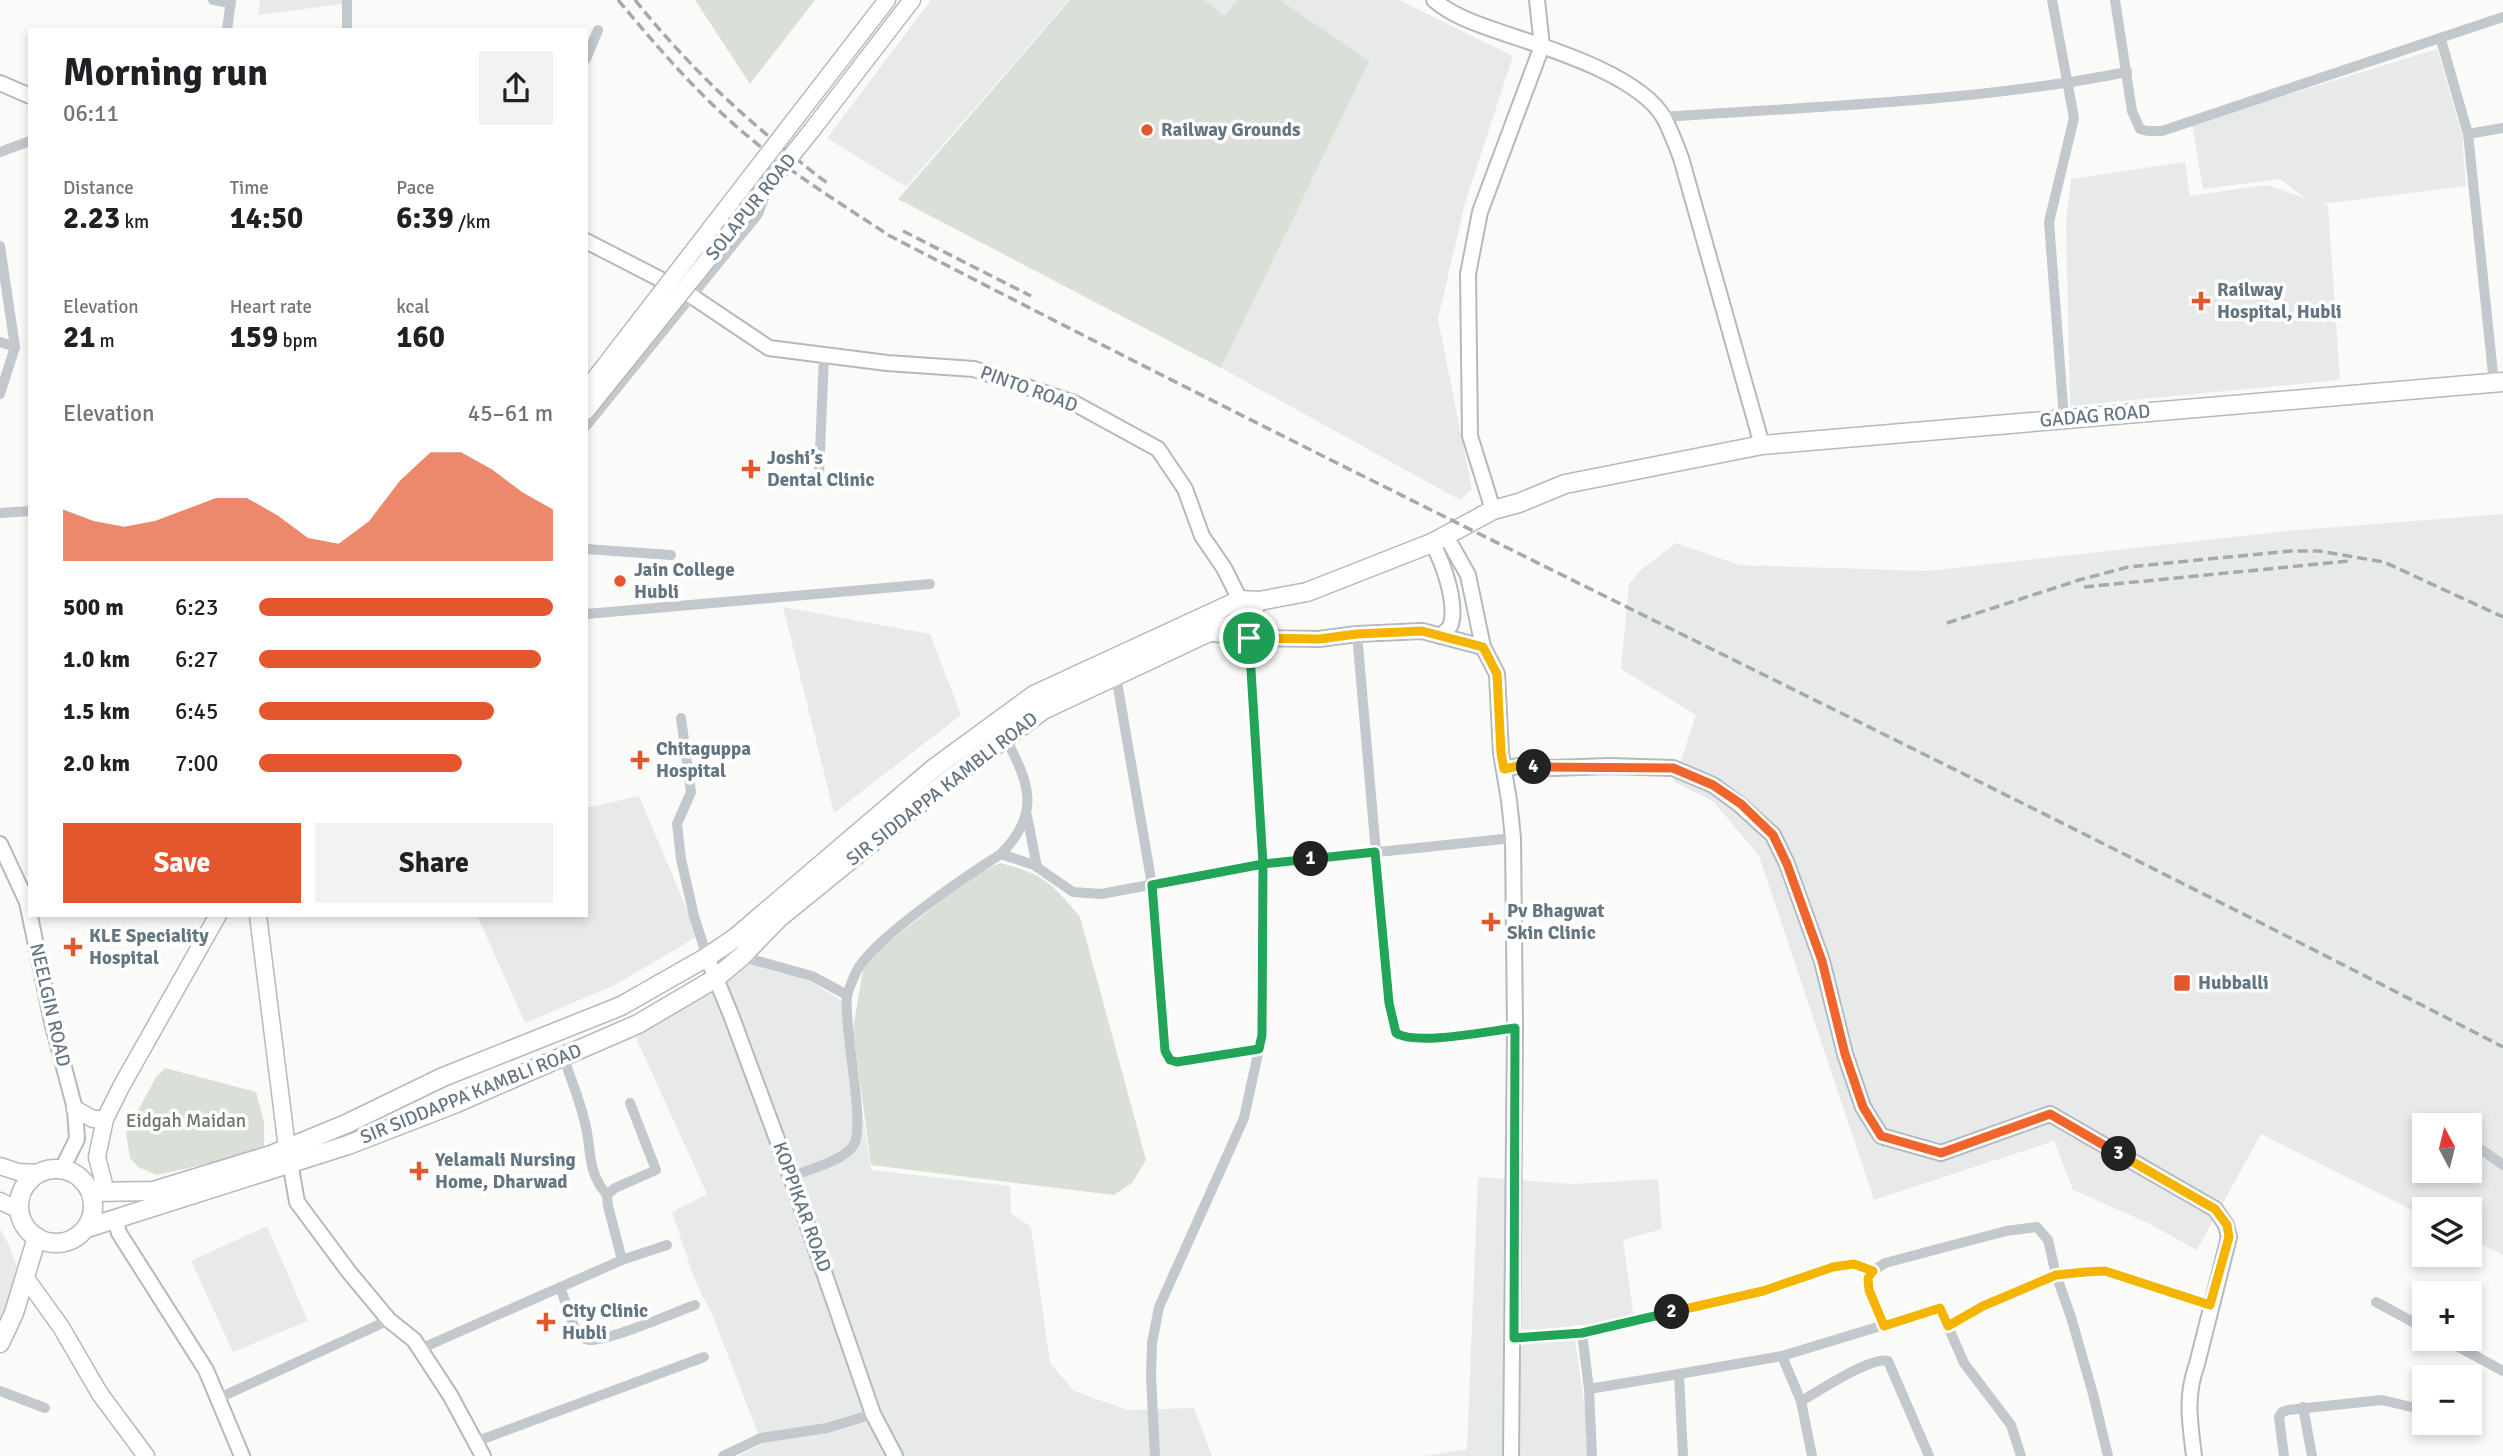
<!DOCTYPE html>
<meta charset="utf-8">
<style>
body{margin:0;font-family:Signika,sans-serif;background:#f2f2f2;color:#202124;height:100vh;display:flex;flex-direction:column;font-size:26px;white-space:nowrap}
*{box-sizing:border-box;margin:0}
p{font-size:23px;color:#757577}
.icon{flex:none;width:38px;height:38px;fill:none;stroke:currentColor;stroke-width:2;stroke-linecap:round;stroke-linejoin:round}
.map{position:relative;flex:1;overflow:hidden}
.side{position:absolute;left:28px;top:28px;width:560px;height:889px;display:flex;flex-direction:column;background:#fff;border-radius:0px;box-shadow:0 4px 10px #0003}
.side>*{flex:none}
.needle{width:46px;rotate:353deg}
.fabs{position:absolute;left:2412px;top:1113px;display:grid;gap:14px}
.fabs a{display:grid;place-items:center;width:70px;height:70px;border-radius:0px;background:#fff;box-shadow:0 4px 10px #0003;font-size:35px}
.pin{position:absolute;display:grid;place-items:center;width:60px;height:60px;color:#fff;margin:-30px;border:4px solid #fff;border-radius:50%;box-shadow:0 2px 7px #0007}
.km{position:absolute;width:35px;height:35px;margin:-18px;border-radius:50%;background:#222;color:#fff;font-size:19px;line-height:35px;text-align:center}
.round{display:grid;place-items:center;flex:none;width:74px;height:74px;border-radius:0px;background:#f2f2f2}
.overview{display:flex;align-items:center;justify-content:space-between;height:119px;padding:0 35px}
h1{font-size:38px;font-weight:800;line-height:52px}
.figures{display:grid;grid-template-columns:repeat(3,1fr);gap:10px;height:119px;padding:7px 35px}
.figures div{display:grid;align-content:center}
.figures b{font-size:30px;font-weight:800}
.figures small{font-size:19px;font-weight:400}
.figures p{font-size:19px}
.chart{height:196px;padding:14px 35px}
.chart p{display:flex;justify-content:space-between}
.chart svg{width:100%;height:126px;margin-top:7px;fill:#e4572e;opacity:.7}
.cta{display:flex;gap:14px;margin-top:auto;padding:14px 35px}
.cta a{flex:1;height:80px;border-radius:0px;background:#e4572e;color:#fff;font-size:28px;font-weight:800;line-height:80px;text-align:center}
.cta a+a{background:#f2f2f2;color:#202124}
ul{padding:0 35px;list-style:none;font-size:23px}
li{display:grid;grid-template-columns:112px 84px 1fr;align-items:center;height:52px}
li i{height:18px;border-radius:9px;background:#e4572e}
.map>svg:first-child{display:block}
</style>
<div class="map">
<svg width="2503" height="1456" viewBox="0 0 2503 1456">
<rect width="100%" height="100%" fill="#fafaf8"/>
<g fill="#e8e9e9" fill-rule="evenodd">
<polygon points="260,0 342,0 342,4 258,15"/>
<polygon points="931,0 1069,0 906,187 827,138"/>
<polygon points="1204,0 1238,0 1224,17"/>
<polygon points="1280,0 1399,0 1513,56 1465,203 1438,319 1472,489 1460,500 1221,368 1368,61"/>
<polygon points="2437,49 2462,135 2466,186 2322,204 2328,206 2340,380 2070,406 2066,222 2071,179 2185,162 2190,196 2267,185 2305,198 2280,179 2203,189 2192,124"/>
<path d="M2503 514V1255L2469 1238V1209H2424V1216L2261 1134 2197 1250 2146 1222 2073 1190 2054 1141 1874 1200 1759 856 1714 802 1674 782 1696 715 1621 669 1629 584 1641 570 1676 543 1739 565 1928 571 2286 531ZM2424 1125H2469V1171H2424Z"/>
<polygon points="783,607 930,634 961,715 834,813"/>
<polygon points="639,796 698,936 615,985 525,1023 477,915 586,915 586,808"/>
<polygon points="754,961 808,980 850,1006 860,1099 871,1170 1010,1186 1011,1213 1031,1227 1050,1363 1074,1391 1128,1410 1194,1408 1212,1456 738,1456 762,1444 712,1314 695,1281 672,1212 707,1194 636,1038 729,972"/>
<polygon points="1478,1177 1573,1184 1658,1179 1662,1229 1623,1240 1634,1318 1573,1326 1592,1456 1425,1456 1467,1449"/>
<polygon points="267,1226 308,1321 233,1352 191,1261"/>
<polygon points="0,1229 9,1245 18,1270 0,1338"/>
</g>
<g fill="#dadfd7">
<polygon points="695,0 815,0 750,84"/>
<polygon points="1070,0 1204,0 1224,16 1238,0 1280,0 1369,61 1221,368 898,199"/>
<path d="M1000 863C1043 874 1052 883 1080 917L1146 1160 1132 1183 1114 1195 871 1165 853 1029 863 969 872 955 973 876Z"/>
<polygon points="165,1068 256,1092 264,1122 264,1151 157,1175 138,1167 130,1158 126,1133 156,1077"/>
</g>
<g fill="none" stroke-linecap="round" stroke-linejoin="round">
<g stroke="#b3babf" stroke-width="18">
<g id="secondary">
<path d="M1434 0C1455 18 1481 25 1506 34 1551 49 1640 76 1664 118 1671 131 1676 145 1681 158L1762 445"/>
<polyline points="0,83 30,96"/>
<polyline points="586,241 687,293 769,348 887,363 974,369 1074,403 1158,449 1185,489 1202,536 1224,568 1240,600 1242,608"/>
<polyline points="1493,510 1470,436 1468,274 1480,212 1542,46 1537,0"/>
<polyline points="1446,536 1468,575 1483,647 1497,674 1501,753 1509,800 1513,838 1515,1028 1511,1456"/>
<path d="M1432 543C1443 562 1457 602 1451 624 1449 630 1444 632 1440 636"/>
<polyline points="1207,633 1249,638 1319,639 1357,634 1422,631 1483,647"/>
<path d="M1504 769 1518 766 1553 768 1609 766 1673 768 1713 785 1740 805 1773 835 1787 864 1822 961 1845 1054 1863 1107 1881 1136 1941 1153 2050 1114 2215 1209 2226 1225 2229 1237 2197 1364C2185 1397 2190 1422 2194 1456"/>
<polyline points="0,844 27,902 52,1022 75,1109 77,1139 62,1169"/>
<polyline points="707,957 731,1015 791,1177 873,1414 895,1456"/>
<polyline points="290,1162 297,1202 349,1272 389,1320 414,1340 450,1395 483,1456"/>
<polyline points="115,1218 119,1233 206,1370 242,1456"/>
</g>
</g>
<g stroke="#b5babe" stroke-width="19">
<g id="primary">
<polyline points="795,119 887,0"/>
<polyline points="812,130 912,0"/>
<polyline points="258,915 287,1148"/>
<polyline points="75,1109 93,1119 105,1119"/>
<polyline points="0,1166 18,1172 39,1173"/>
<polyline points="106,1192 97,1157 105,1119 122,1085 218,915"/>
<polyline points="0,1201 19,1210"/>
<polyline points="25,1277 61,1327 100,1394 146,1456"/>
</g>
</g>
<g stroke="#b4b9bd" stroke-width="21">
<g id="highway">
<circle cx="56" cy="1206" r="37"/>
<polyline points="92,1192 153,1191 271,1155 346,1124 443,1077 621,1006 707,957 735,938 933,769 1034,695 1240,600 1259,601 1307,592 1432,543 1493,510 1519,503 1565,484 1762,445 2503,382"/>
<polyline points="87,1228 348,1145 454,1104 638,1024 716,978 741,957 780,917 945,783 1043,710 1207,633 1244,620 1259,601"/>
<polyline points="0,1343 14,1313 37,1237"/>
</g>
</g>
<g stroke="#c3c8cc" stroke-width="10">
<polyline points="213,0 231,3"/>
<polyline points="2052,0 2074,118 2049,222 2064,418"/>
<polyline points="2115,0 2132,111 2140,129 2148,131 2162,131 2503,17"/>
<polyline points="227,30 231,0"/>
<polyline points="347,30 347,0"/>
<polyline points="2441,40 2468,134 2503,128"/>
<polyline points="586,59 598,30"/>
<path d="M1664 117C1818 106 1975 102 2127 72"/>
<polyline points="2468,134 2494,383"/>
<polyline points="0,152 30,141"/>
<polyline points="0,246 15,347 0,394"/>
<polyline points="0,342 15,347"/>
<polyline points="586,426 758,214 767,190"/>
<polyline points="819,475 824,355"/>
<polyline points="0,513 30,511"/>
<polyline points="586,549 671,555"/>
<polyline points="586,614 930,584"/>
<path d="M1357 634 1389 1003 1396 1033C1416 1046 1489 1031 1515 1028"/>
<polyline points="1116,676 1152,885 1165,1051 1170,1060 1177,1062 1259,1049"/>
<polyline points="681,718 691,792 677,824 681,859 694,916 707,957"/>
<polyline points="1027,816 1037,867"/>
<path d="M1001 854C1041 812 1030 785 1005 737"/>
<polyline points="718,950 812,976 847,995"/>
<path d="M563 1056C570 1077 579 1098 584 1119 593 1150 585 1169 607 1195"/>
<polyline points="2482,1150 2503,1165"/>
<path d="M791 1177C809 1169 843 1161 853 1146 867 1128 843 1028 847 997 848 989 853 980 856 972 870 941 969 874 1001 854L1034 865 1073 892 1101 894 1263 864 1513 838"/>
<polyline points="622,1260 608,1206 607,1195 615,1188 656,1170 630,1103"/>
<path d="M560 1287 576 1332C580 1337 583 1339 589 1340 609 1341 673 1313 695 1305"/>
<polyline points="2376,1302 2424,1328"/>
<polyline points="1884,1326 1869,1290 1868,1278 1873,1271 1885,1263 2006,1231 2037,1227 2048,1240 2056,1275 2071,1317 2093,1394 2108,1456"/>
<polyline points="1948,1326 1983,1305 2056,1275 2085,1272 2105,1271 2210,1305"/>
<polyline points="1582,1333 1589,1389 1592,1456"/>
<polyline points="1514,1338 1582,1333 1763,1291 1843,1265 1854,1264 1873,1271"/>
<polyline points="2444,1339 2503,1371"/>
<polyline points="420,1349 622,1260 667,1245"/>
<polyline points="1782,1356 1801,1401 1812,1456"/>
<polyline points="1589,1389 1679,1374"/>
<polyline points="0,1391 45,1408"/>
<polyline points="219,1398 389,1320"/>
<path d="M1801 1401C1818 1392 1871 1356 1888 1361L1929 1456"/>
<polyline points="2303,1407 2312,1456"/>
<polyline points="2452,1423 2467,1429"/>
<polyline points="475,1442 704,1357"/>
<polyline points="723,1456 761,1438 827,1428 873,1414"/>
<polyline points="1155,1456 1151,1377 1152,1343 1159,1307 1244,1118 1262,1035 1263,864 1248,635"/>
<polyline points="1683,1456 1679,1374 1782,1356 1940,1308 1964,1363 2011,1425 2021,1456"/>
<polyline points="2284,1456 2279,1417 2282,1412 2288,1410 2382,1400 2424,1410"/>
</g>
<use href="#secondary" stroke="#fff" stroke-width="14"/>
<use href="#primary" stroke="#fff" stroke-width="16"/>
<use href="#highway" stroke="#fff" stroke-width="18"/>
<g stroke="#a2aab0" stroke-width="3.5" stroke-dasharray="10 5" stroke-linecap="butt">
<path d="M618 0C659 49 701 98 750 138 794 175 843 205 890 236 1424 513 1969 770 2503 1047"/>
<path d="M635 0C680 56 731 107 787 151 801 162 814 174 829 184"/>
<polyline points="903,231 1031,296"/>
<polyline points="2084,587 2349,561"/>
<polyline points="1947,623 2079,580 2128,567 2290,551 2319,551 2384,562 2503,617"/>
</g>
<g stroke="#b5babe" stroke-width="19" stroke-linecap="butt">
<g id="primary-bridge">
<polyline points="586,390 795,119"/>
<polyline points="586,411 812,130"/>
</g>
</g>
<use href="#primary-bridge" stroke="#fff" stroke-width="16"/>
</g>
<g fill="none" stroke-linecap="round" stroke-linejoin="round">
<g stroke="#fff" stroke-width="14">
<polyline id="split-1" points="1249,638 1263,864 1152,885 1165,1051 1170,1060 1177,1062 1259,1049 1262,1035 1263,864 1311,859"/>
</g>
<g stroke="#fff" stroke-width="14">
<path id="split-2" d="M1311 859 1375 852 1389 1003 1396 1033C1416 1046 1489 1031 1515 1028L1514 1338 1582 1333 1672 1312"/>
</g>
<g stroke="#fff" stroke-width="14">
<polyline id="split-3" points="1672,1312 1763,1291 1833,1267 1854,1264 1873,1271 1868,1278 1869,1290 1884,1326 1940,1308 1948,1326 1983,1306 2056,1275 2085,1272 2105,1271 2210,1305 2229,1237 2227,1225 2215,1209 2119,1154"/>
</g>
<g stroke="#fff" stroke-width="14">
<polyline id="split-4" points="1534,767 1673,768 1713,785 1741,804 1773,835 1787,864 1822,961 1845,1054 1863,1107 1881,1136 1941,1153 2050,1114 2119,1154"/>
</g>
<g stroke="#fff" stroke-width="14">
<polyline id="split-5" points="1249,638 1319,639 1357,634 1422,631 1483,647 1497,674 1501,753 1504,769 1518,766 1534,767"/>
</g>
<use href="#split-1" stroke="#22a559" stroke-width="9"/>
<use href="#split-2" stroke="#22a559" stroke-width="9"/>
<use href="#split-3" stroke="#f5b400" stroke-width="9"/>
<use href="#split-4" stroke="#f0652b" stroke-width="9"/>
<use href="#split-5" stroke="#f5b400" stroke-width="9"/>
</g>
<g fill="#e4572e" stroke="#fff" stroke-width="2.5">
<circle cx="1147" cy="130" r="7"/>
<path d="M2197.5 290.5h7v7h7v7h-7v7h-7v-7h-7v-7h7z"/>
<path d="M747.5 458.5h7v7h7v7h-7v7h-7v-7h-7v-7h7z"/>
<circle cx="620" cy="581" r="7"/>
<path d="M636.5 749.5h7v7h7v7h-7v7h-7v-7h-7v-7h7z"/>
<path d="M1487.5 911.5h7v7h7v7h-7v7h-7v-7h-7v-7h7z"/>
<path d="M69.5 936.5h7v7h7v7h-7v7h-7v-7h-7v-7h7z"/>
<rect x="2173" y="974" width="18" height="18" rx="3.5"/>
<path d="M415.5 1160.5h7v7h7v7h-7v7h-7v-7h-7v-7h7z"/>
<path d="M542.5 1311.5h7v7h7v7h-7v7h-7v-7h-7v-7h7z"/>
</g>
<g text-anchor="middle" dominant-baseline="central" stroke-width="7" stroke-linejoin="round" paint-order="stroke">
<g font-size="19" font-weight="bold" fill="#657683" stroke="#fff" text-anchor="start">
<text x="1161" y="130">Railway Grounds</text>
<text x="2217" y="290">Railway<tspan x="2217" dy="22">Hospital, Hubli</tspan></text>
<text x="767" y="458">Joshi’s<tspan x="767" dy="22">Dental Clinic</tspan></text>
<text x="634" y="570">Jain College<tspan x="634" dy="22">Hubli</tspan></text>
<text x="656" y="749">Chitaguppa<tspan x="656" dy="22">Hospital</tspan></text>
<text x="1507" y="911">Pv Bhagwat<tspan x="1507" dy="22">Skin Clinic</tspan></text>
<text x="89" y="936">KLE Speciality<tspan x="89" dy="22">Hospital</tspan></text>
<text x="2198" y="983">Hubballi</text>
<text x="435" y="1160">Yelamali Nursing<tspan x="435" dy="22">Home, Dharwad</tspan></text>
<text x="562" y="1311">City Clinic<tspan x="562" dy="22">Hubli</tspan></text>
</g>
<g font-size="19" fill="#657683" stroke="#fff">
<text transform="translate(751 207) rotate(-51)">SOLAPUR ROAD</text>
<text transform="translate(1029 389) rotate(20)">PINTO ROAD</text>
<text transform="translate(2095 416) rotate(-5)">GADAG ROAD</text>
<text transform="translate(942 789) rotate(-38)">SIR SIDDAPPA KAMBLI ROAD</text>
<text transform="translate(50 1005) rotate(77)">NEELGIN ROAD</text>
<text transform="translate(471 1094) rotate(-22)">SIR SIDDAPPA KAMBLI ROAD</text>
<text transform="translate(802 1207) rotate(70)">KOPPIKAR ROAD</text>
</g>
<g font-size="19" fill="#687a64" stroke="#fff">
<text x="186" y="1121">Eidgah Maidan</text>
</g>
</g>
</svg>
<div class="fabs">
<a><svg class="needle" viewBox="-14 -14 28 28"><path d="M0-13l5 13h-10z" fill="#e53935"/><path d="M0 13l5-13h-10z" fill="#757577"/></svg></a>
<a><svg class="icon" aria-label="layers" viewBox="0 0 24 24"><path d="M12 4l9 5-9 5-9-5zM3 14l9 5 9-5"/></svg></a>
<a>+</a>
<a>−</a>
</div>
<div class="pin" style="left:1249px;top:638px;background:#1e9e55"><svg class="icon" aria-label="arrive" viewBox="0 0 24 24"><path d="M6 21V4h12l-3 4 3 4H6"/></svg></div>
<b class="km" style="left:1311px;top:859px">1</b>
<b class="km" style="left:1672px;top:1312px">2</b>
<b class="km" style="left:2119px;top:1154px">3</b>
<b class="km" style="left:1534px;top:767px">4</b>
<section class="side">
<div class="overview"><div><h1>Morning run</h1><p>06:11</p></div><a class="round"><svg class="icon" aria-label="share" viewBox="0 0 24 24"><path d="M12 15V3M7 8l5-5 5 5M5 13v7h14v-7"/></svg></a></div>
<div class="figures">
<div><p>Distance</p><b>2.23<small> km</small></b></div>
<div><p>Time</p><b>14:50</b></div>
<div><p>Pace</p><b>6:39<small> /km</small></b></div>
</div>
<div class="figures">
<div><p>Elevation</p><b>21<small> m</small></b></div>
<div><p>Heart rate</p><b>159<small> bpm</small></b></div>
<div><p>kcal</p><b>160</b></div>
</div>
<div class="chart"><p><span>Elevation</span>45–61 m</p>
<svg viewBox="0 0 160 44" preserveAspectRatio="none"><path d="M0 44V26L10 30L20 32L30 30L40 26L50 22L60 22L70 28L80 36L90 38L100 30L110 16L120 6L130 6L140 12L150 20L160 26V44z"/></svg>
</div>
<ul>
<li><b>500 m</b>6:23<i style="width:100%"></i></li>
<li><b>1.0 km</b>6:27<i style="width:96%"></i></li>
<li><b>1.5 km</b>6:45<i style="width:80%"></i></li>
<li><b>2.0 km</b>7:00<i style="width:69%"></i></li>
</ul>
<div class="cta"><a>Save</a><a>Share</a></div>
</section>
</div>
